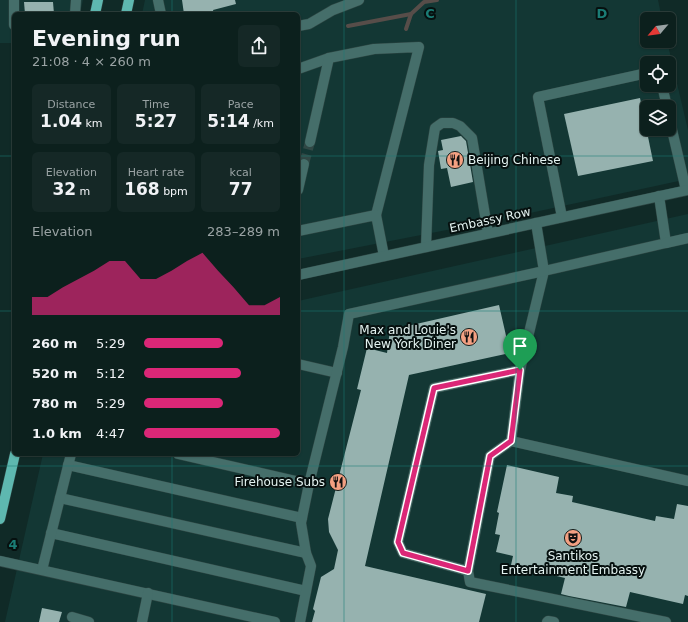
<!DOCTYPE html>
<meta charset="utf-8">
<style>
body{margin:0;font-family:"DejaVu Sans",sans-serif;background:#152826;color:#f1f3f6;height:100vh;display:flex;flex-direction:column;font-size:15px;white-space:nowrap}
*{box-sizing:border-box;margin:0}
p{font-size:13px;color:#9aa3a4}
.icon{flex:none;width:22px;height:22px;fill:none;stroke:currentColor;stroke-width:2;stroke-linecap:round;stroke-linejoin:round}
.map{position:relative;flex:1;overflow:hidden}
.side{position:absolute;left:12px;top:12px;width:288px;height:444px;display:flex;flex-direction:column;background:#0c201d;border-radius:6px;box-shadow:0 1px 3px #0004,0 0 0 1px #2c3e3b}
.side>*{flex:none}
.needle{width:26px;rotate:241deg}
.controls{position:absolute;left:640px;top:12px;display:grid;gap:8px}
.controls a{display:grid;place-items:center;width:36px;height:36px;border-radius:6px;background:#0c201d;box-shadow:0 1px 3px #0004,0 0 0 1px #2c3e3b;font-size:20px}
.pin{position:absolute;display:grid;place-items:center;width:34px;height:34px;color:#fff;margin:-41px -17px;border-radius:50% 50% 50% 0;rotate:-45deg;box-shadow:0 0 4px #0007}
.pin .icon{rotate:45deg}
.round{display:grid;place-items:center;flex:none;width:42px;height:42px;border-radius:6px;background:#152826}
.head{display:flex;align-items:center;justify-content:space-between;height:68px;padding:0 20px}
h1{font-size:22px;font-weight:800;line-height:30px}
.stats{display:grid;grid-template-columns:repeat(3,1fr);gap:6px;height:68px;padding:4px 20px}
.stats div{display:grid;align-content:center;border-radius:6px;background:#152826;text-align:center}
.stats b{font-size:17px;font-weight:800}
.stats small{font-size:11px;font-weight:400}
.stats p{font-size:11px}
.chart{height:112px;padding:8px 20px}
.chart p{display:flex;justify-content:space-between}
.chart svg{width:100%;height:72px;margin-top:4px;fill:#db2777;opacity:.7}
ul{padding:0 20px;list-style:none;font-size:13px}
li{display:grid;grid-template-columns:64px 48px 1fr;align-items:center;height:30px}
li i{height:10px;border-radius:5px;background:#db2777}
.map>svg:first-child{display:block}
</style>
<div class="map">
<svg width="688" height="622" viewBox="0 0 688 622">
<rect width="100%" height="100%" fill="#102a27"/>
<g fill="#133734" fill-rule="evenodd">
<polygon points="0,0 83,0 80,14 14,14 14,43 0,43"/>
<path d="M145 0H658L662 19H647V41H667L688 130V179L498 220 298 259V14H142ZM647 63H669V85H647ZM647 107H669V129H647Z"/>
<polygon points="688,214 688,622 5,622 43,454 298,454 298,301"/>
</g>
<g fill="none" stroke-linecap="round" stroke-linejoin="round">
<g stroke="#574d49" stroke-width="4">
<polyline points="348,26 411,14 424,2 437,0"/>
<polyline points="406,29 411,14"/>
</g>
</g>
<g fill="#96b2af">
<polygon points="182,0 235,0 236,4 213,10 214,14 184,14"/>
<polygon points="24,2 53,2 54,14 25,14"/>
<polygon points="640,98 653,161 578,176 564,114"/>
<polygon points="461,136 466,141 473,182 451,187 447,168 441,169 438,151 443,150 441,140"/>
<polygon points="499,305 510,353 409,375 365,566 486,594 479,622 312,622 315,611 313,609 321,577 334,569 338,550 329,532 328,519 361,390 357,389 367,348 387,353 390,330"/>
<polygon points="507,465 559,477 556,493 573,496 572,502 655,521 656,516 674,519 677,504 688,506 688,596 685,595 683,604 630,592 626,607 569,596 561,594 565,578 511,565 513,556 496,552 500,535 495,534 499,513 497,512"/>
<polygon points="42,608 62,612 59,622 39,622"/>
</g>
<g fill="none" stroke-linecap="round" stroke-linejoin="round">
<polyline stroke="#304845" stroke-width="10" stroke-dasharray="10 5" stroke-linecap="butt" points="304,164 310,142"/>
<g stroke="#2e4643" stroke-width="11">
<g id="minor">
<polyline points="14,0 14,25"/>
<polyline points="158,0 161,14"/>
<polyline points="75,14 76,0"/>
<polyline points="298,26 309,24 333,10 359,0"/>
<polyline points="298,69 329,58"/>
<polyline points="662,85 667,107"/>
<polyline points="669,117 686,190"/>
<polyline points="310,142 329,58 374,49 419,47 376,215"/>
<polyline points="298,190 304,164"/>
<polyline points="659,196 666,243 544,271 520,370 434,388 398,542 403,553 468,571 490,456 511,441 688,481"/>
<polyline points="562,217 538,97 647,73"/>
<polyline points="298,231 376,215 384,256"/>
<polyline points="666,243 688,238"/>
<polyline points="426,247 429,165 435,128 442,123 453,123 460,126 472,138 488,233"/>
<polyline points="298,275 688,190"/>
<polyline points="298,364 337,373"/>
<polyline points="511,441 520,370"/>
<polyline points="178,454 309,484"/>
<polyline points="68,465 302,518"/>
<polyline points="60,498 306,553"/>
<polyline points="51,533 306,591"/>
<polyline points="0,561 275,622"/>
<polyline points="42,570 71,454"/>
<polyline points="468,571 470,582 666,622"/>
<polyline points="72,617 89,622"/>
<polyline points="142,622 148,593"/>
<polyline points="300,622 311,566 306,553 301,523 309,484 343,347 349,314 544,271 536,223"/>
<polyline points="547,622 548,621 554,622"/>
</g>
</g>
<g stroke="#2e4643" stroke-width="11">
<g id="major">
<polyline points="95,14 98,0"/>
<polyline points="126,14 129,0"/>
<polyline points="0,519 15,454"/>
</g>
</g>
<use href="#minor" stroke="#456e6a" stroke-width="10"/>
<use href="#major" stroke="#5eb8b0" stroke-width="10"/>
</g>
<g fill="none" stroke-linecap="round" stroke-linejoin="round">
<g stroke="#fff" stroke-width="8">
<polygon id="route" points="520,370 511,441 490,456 468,571 403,553 398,542 434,388"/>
</g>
<use href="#route" stroke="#db2777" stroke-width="5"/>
</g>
<path fill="none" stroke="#1a7c75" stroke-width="1" stroke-opacity="0.55" d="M172 0V14M344 0V622M516 0V622M0 156H14M298 156H688M0 311H14M298 311H688M172 454V622M0 466H688"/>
<defs>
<g id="restaurant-disc" transform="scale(0.9)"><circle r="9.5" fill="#f3a082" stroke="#06100f"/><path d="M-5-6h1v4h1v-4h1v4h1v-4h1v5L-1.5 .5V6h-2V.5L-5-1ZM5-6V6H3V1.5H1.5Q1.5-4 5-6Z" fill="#111"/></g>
<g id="theatre-disc" transform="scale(0.9)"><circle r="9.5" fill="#f3a082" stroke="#06100f"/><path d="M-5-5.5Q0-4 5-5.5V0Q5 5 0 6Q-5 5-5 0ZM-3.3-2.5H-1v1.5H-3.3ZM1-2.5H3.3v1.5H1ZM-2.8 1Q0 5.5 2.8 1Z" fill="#111"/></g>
</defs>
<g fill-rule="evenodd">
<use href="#restaurant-disc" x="455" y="160"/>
<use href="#restaurant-disc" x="469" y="337"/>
<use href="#restaurant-disc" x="338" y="482"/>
<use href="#theatre-disc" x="573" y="538"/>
</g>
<g text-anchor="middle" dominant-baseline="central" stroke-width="4" stroke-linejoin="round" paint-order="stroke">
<g font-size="12" fill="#e4f3f1" stroke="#06100f" text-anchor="end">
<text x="468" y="160" text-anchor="start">Beijing Chinese</text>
<text x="456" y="330">Max and Louie's<tspan x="456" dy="14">New York Diner</tspan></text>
<text x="325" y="482">Firehouse Subs</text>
<text x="573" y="556" text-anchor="middle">Santikos<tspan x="573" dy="14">Entertainment Embassy</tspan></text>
</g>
<g font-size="12" fill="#e4f3f1" stroke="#06100f">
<text transform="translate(490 220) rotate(-12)">Embassy Row</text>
</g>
</g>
<g font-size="13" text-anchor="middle" font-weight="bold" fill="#1a7c75" stroke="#06100f" stroke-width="4" stroke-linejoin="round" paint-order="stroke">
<text x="430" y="18">C</text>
<text x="602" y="18">D</text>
<text x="13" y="549">4</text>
</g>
</svg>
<div class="controls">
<a><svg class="needle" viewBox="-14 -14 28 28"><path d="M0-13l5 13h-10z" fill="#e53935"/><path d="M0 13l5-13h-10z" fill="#9aa3a4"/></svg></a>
<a><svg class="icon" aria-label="locate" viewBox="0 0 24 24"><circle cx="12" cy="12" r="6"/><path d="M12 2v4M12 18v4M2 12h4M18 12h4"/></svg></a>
<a><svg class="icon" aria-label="layers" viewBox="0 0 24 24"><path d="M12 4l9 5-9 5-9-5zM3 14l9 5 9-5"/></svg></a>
</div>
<div class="pin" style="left:520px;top:370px;background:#1e9e55"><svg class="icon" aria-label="arrive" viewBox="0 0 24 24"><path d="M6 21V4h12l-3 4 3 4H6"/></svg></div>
<section class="side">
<div class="head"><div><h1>Evening run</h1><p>21:08 · 4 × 260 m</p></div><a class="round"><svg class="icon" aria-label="share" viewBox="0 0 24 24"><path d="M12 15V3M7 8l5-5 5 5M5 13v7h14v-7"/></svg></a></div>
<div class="stats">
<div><p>Distance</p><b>1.04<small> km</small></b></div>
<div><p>Time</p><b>5:27</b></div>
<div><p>Pace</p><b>5:14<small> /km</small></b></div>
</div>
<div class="stats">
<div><p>Elevation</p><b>32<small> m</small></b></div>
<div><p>Heart rate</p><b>168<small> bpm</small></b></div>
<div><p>kcal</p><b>77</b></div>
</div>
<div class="chart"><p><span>Elevation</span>283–289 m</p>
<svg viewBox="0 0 160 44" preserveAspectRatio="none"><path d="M0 44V33L10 33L20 27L30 22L40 17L50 11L60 11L70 22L80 22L90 17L100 11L110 6L120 17L130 27L140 38L150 38L160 33V44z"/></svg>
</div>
<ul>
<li><b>260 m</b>5:29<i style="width:58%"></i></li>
<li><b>520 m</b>5:12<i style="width:71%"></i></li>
<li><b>780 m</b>5:29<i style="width:58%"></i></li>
<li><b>1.0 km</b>4:47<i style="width:100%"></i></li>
</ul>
</section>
</div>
